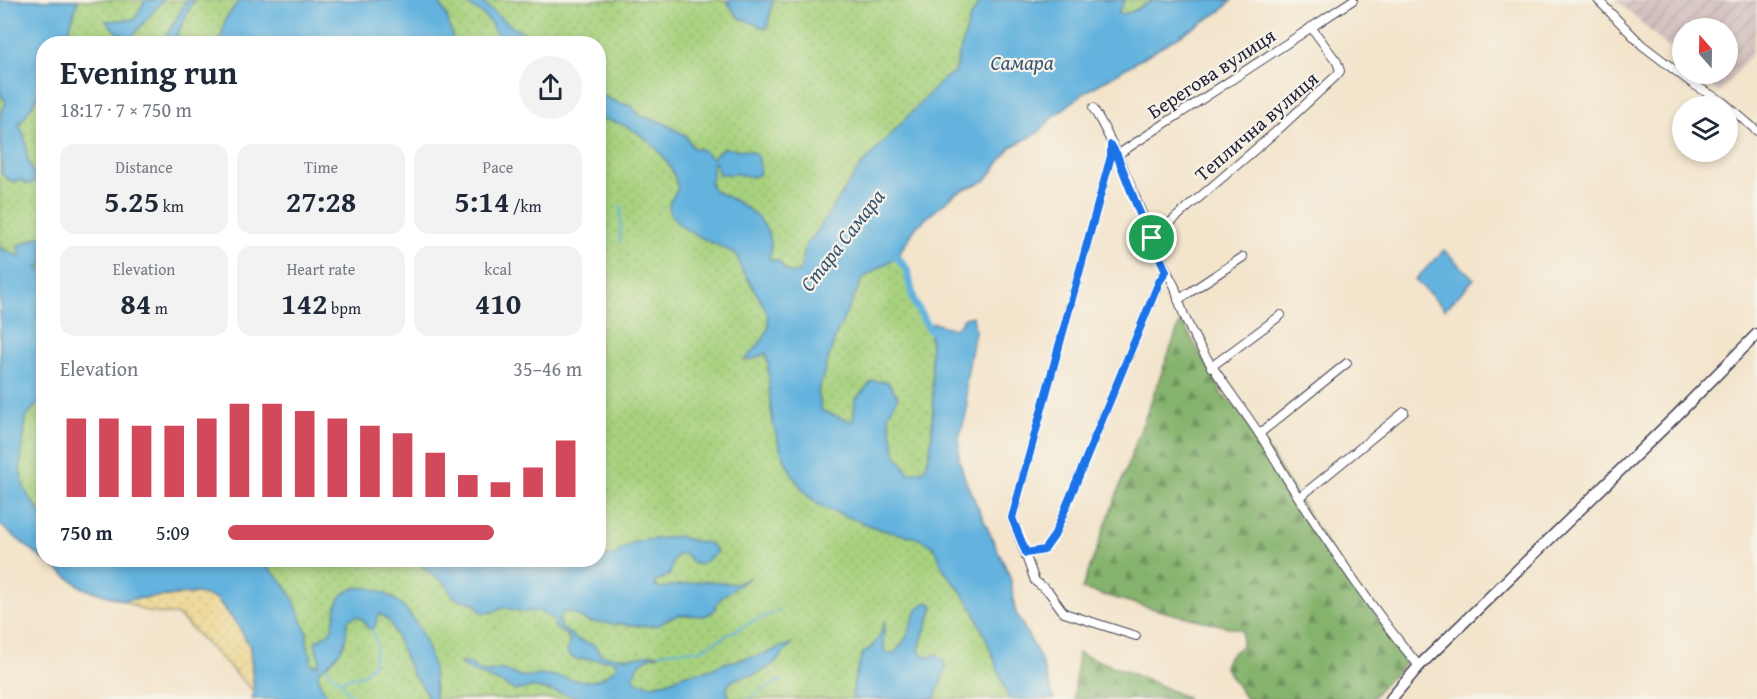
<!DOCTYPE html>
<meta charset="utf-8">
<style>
body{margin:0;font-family:"Gentium Book Plus",serif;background:#f2f2f3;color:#1f2937;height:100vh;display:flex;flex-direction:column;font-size:22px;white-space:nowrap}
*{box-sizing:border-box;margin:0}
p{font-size:20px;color:#747a83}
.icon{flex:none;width:33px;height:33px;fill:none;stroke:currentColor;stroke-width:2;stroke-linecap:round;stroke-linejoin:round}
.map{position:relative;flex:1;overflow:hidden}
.sheet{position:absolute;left:36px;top:36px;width:570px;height:531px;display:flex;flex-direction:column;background:#fff;border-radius:24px;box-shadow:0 3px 9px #0003}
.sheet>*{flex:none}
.needle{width:39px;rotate:340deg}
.buttons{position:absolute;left:1672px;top:18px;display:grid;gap:12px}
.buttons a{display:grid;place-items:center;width:66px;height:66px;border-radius:50%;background:#fff;box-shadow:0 3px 9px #0003;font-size:30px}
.pin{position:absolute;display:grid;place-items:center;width:51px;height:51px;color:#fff;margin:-26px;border:3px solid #fff;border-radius:50%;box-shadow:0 2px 6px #0007}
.round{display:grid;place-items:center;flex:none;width:63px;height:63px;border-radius:32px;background:#f2f2f3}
.summary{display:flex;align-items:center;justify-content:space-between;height:102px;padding:0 24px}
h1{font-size:33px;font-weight:700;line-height:45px}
.metrics{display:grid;grid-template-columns:repeat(3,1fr);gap:9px;height:102px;padding:6px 24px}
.metrics div{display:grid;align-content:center;border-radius:15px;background:#f2f2f3;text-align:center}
.metrics b{font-size:30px;font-weight:700}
.metrics small{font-size:16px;font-weight:400}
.metrics p{font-size:16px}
.chart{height:168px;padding:12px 24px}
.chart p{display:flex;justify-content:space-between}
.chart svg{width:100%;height:108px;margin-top:6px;stroke:#d1495b;stroke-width:6}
ul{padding:0 24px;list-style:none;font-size:20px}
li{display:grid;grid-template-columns:96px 72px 1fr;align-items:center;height:45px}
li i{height:15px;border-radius:8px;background:#d1495b}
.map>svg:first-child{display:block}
</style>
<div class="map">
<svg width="1757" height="699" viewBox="0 0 1757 699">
<defs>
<pattern id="industrial-furrows" width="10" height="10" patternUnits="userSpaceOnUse" patternTransform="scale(1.5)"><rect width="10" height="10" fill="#d1bfbe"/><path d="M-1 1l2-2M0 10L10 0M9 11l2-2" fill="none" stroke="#b3a4a4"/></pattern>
<pattern id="forest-firs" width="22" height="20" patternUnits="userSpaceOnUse" patternTransform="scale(1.5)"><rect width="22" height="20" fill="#85b36d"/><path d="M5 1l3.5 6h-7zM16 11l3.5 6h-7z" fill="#6c915b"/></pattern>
<pattern id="sand-dots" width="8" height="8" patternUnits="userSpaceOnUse" patternTransform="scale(1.5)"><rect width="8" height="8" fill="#eeda9e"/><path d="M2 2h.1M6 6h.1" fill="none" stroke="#ccbb89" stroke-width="1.8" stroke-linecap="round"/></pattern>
<pattern id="park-dots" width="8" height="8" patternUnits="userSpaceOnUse" patternTransform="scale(1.5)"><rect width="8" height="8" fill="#a7d17e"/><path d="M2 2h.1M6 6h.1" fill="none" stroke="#8fb36e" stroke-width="1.8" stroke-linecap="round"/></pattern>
</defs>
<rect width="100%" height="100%" fill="#f7f3e8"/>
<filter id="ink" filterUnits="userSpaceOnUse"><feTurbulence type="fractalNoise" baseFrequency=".0167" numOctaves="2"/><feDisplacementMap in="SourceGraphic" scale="12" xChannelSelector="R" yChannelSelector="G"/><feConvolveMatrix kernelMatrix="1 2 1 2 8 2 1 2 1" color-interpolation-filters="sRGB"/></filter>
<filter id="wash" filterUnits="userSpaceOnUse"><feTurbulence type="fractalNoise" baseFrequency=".008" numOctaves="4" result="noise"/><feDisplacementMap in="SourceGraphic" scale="24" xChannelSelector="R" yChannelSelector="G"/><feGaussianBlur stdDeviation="1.35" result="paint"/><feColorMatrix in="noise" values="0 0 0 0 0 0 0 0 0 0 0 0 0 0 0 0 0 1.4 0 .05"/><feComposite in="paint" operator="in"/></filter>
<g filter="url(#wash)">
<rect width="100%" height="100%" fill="#f3e4cb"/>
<polygon fill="url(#industrial-furrows)" points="1616,0 1757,0 1757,24 1751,55 1719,93 1697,74 1728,74 1728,28 1683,28 1683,61"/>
<g fill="url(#forest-firs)" stroke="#546a54" stroke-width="1.5">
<polygon points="1181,320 1216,381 1222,395 1236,406 1270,453 1332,553 1408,661 1381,687 1372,699 1246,699 1224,666 1228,657 1242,646 1242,630 1165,612 1082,589"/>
<polygon points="1078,653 1146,679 1189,699 1074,699"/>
</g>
<polygon fill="url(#sand-dots)" stroke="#887e6c" stroke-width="1.5" points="198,593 217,599 239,627 250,647 254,692 178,615 148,612 122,600"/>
<polygon fill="url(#park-dots)" stroke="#647a5c" stroke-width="1.5" points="0,0 1232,0 1221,11 1084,93 1053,117 1038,133 1011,147 985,181 957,192 916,227 897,257 907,270 914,302 930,330 933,404 931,448 959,460 966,482 1010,577 1015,611 1039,656 1054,699 252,699 254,692 250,647 239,627 217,599 198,593 122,600 83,588 45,560 598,560 598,44 44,44 43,559 0,525"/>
<g fill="#64b3de" stroke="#436a8c" stroke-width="1.5">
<path d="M2 0H78L65 43 44 44 43 89 19 125C26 135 26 143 27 155 28 163 33 172 36 179L31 184H27L21 180C11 182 8 182 2 173L0 117 6 102 0 92V3Z"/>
<polygon points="145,0 163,0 132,37 118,33 106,21 135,19"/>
<polygon points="187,0 194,0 173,43 162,43"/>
<polygon points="239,0 438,0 447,17 454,43 217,43 222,35 225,20"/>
<polygon points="461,0 479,0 514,28 527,34 539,37 549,43 513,43 496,34 490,22 482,14"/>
<polygon points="726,0 773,0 767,29 738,17"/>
<path d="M981 0H1125L1118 13 1123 14 1133 11 1154 0H1232L1221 11 1084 93 1053 117 1038 133 1011 147 985 181 957 192 916 227 897 257 863 278 836 335 818 392 822 411 853 422 855 400 872 381 888 382 898 397 888 415 896 455 909 473 924 470C939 444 931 362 930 330L933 323 955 329 965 318 973 316 975 331 966 381 967 411 959 438V460L966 482 1010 577 1015 611 1039 656 1054 699H1009C997 669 988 639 973 610 966 595 954 584 944 570 939 562 939 553 932 546 920 536 903 535 889 532 880 529 871 526 863 523 849 517 834 513 821 506 790 487 773 436 770 402 768 385 770 369 766 353L754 359 744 360C779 327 773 319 749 281 743 270 739 269 738 256 723 244 666 230 669 205 670 200 676 193 678 188 670 153 635 122 599 119V94L616 102 631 106 640 116 664 123 686 136 693 148 703 150 712 158 723 148 750 151 758 156 760 167 759 175 751 177 739 174H719L715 162 712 164 713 175 710 182 713 190C741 202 780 223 769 259L779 261 784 269 792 274 800 271 806 244 814 236 859 168 943 79 954 72 970 18Z"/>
<polygon points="43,235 43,265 37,268 44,273 43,398 32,410 26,419 20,469 24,487 29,497 43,516 43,559 0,525 0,247 21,258 17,246"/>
<polygon points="1444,250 1474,279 1445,309 1415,280"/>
<path d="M679 536C684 538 689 540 695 541 705 542 713 542 717 553L701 564H694L685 554H678L673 561 670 575 655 582V586L660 588 704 581 736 584 751 577 723 596 717 603 714 611 705 616 679 615 668 619 659 625 645 626 591 622 567 611 561 614 559 621 561 627 578 640 594 645 601 655C612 657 624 658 636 657 644 656 651 653 660 654 647 657 634 663 634 678L640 683 652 685 667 682 686 674 706 671 725 663 761 655 792 643C783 654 774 666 761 672 752 677 737 675 730 683 726 687 727 692 728 696L732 699H588L531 687 515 691C498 678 476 677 459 663 476 662 474 670 484 672 490 673 496 669 503 670 509 671 514 675 520 676 529 678 539 674 548 675 576 678 595 691 617 666L616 662 611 660 575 659 569 656 567 649 570 640 567 635 555 628 554 620 539 611 521 612 505 607 489 613 481 612C472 595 466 605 454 597 450 594 450 589 446 585 438 575 424 574 420 560H598L599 556H612L634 542Z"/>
<path d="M45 560H259L280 579 292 596 307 633V645L312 657 310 662 313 665H318L320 661 315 643C320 636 329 636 332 628 337 616 333 599 348 591 357 586 370 587 379 591 420 607 436 659 435 699H428C425 689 421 682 413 676L391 624 385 617 380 614 377 617 376 624 372 629 367 628 364 621 357 616 348 620C346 627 347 634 345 641 340 655 330 663 318 672L320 683 329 699H252L254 692 250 647 239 627 217 599 198 593 122 600 83 588Z"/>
<path d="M928 602 933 605C930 621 922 634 919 650L922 655 929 657 937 654 943 660 946 667 935 699H852L854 681 862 654C877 645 880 637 885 620L883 645 886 653 893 654C899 648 904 642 908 634 913 622 914 606 928 602Z"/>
</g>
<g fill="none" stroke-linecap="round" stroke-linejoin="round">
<g stroke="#64b3de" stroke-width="2">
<polyline points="620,242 621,206"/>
<polyline points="660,654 672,651 700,650 755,620 781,610"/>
<polyline points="326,666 330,673 340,680 353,699"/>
<polyline points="340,680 363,675 373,664 377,644 372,629"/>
<polyline points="748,699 771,685 784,680"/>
</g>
<polyline stroke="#64b3de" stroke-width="8" points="897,257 907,270 914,302 930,330"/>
</g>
</g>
<g filter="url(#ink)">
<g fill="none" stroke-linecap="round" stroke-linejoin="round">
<g stroke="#413f51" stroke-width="10">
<g id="street">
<polyline points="1598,0 1642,45 1693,84 1723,102 1757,131"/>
<path d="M1093 108C1127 164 1144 229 1175 287 1188 343 1227 385 1258 432 1273 454 1285 477 1299 498 1337 556 1375 613 1419 666"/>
<polyline points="1111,147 1111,156 1012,518 1035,581 1049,592 1064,613 1136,636"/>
<polyline points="1117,155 1353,0"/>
<polyline points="1152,238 1280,128 1337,75 1340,71 1337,62 1311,27"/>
<polyline points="1178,300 1243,257"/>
<polyline points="1211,367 1281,315"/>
<polyline points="1259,434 1347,363"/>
<polyline points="1299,498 1404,412"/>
<polyline points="1026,553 1044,550 1054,536 1159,282 1166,271"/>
</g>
</g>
<g stroke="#413f51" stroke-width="13">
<polyline id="secondary" points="1391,699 1419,666 1677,415 1757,334"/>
</g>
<use href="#street" stroke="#fff" stroke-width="8"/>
<use href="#secondary" stroke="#fff" stroke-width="10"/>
</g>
</g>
<g fill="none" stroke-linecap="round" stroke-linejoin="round" filter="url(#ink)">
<g stroke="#fff" stroke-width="12">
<polygon id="route" points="1111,145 1117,155 1138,209 1166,271 1159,282 1054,536 1044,550 1026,553 1012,518 1111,156"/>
</g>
<use href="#route" stroke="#1a73e8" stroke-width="8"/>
</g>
<g text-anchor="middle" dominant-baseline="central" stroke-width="4.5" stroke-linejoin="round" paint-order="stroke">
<g font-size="20" fill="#22223b" stroke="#f7f3e8">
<text transform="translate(1211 73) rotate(-33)">Берегова вулиця</text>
<text transform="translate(1256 126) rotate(-41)">Теплична вулиця</text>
</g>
<g font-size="21" font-style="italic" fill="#395574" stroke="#f7f3e8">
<text x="1022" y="62">Самара</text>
<text transform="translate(842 240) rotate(-52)">Стара Самара</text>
</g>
</g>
</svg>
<div class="buttons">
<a><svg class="needle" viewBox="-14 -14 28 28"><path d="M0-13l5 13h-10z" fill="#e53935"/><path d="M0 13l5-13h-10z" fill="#747a83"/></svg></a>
<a><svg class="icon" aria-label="layers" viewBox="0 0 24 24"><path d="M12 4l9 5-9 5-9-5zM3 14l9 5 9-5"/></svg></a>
</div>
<div class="pin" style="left:1152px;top:238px;background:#1e9e55"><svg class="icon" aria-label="arrive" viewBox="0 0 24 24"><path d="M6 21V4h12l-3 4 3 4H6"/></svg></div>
<section class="sheet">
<div class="summary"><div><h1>Evening run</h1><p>18:17 · 7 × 750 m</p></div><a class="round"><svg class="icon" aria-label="share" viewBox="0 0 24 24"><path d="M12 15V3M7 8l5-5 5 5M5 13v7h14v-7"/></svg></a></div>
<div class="metrics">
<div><p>Distance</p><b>5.25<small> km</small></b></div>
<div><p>Time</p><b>27:28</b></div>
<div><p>Pace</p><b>5:14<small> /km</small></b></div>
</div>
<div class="metrics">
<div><p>Elevation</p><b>84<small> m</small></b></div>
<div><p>Heart rate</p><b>142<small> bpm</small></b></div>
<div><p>kcal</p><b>410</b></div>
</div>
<div class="chart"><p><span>Elevation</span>35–46 m</p>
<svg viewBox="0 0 160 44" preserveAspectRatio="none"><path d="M5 44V12M15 44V12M25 44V15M35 44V15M45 44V12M55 44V6M65 44V6M75 44V9M85 44V12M95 44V15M105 44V18M115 44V26M125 44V35M135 44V38M145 44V32M155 44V21"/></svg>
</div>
<ul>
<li><b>750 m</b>5:09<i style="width:75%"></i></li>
</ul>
</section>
</div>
